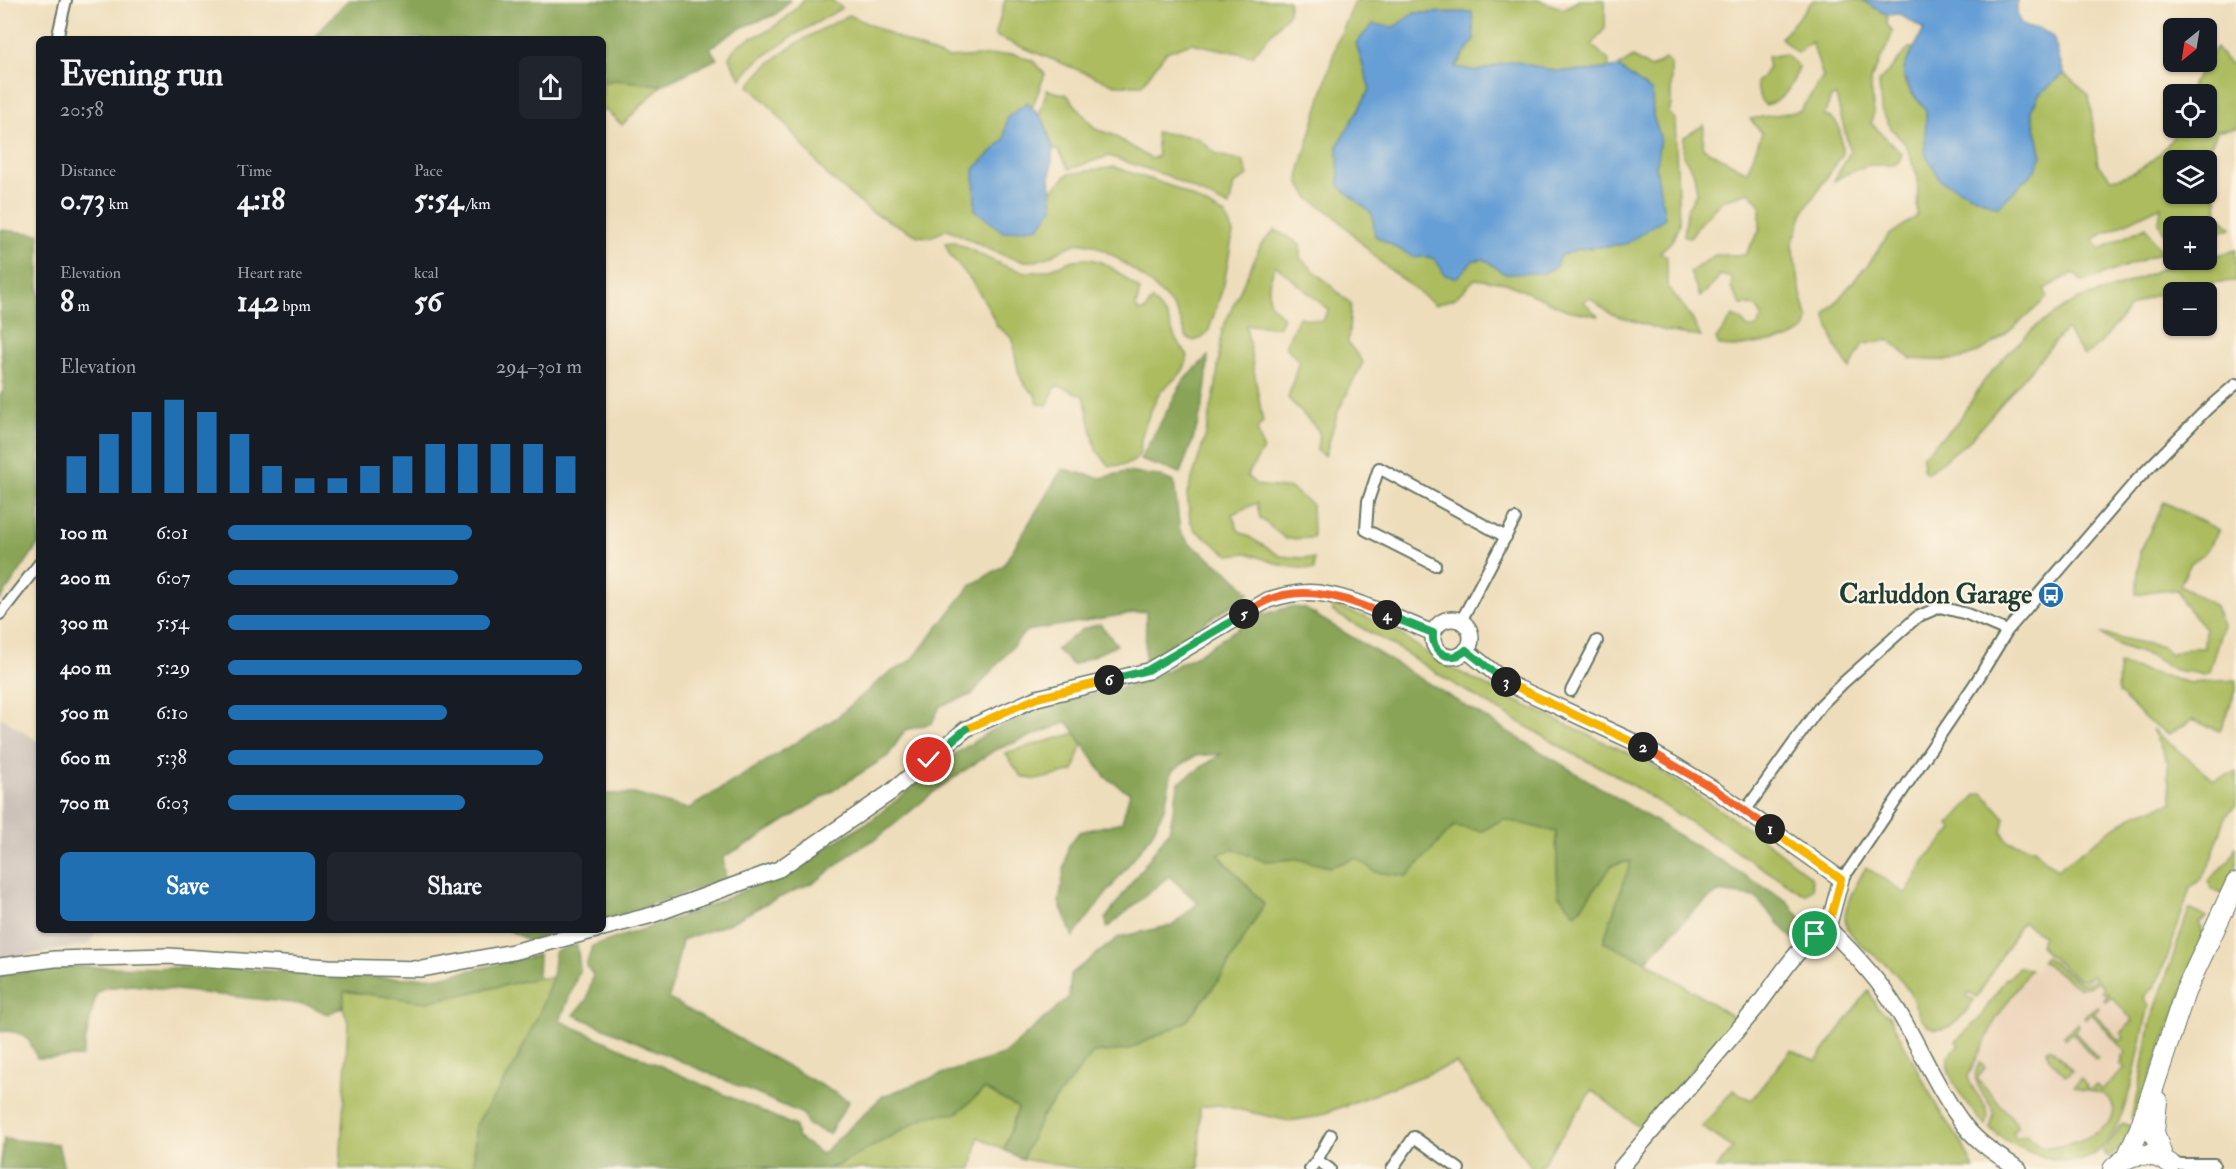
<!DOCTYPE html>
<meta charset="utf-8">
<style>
body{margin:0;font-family:"IM FELL Double Pica",serif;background:#20242c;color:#f1f3f6;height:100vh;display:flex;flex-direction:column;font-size:22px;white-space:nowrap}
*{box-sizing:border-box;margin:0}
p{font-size:20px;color:#9ea1a6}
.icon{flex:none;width:33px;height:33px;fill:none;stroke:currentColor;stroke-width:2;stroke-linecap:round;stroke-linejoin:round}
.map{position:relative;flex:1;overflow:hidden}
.panel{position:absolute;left:36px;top:36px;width:570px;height:897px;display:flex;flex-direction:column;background:#171b24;border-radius:9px;box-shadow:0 2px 4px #0004}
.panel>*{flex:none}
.needle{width:39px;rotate:210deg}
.buttons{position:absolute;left:2163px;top:18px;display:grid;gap:12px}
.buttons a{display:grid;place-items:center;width:54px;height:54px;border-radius:9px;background:#171b24;box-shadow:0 2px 4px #0004;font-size:30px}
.pin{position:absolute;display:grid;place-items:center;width:51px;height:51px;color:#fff;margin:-26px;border:3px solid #fff;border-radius:50%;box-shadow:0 2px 6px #0007}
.km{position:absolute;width:30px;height:30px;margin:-15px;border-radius:50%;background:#222;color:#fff;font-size:16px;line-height:30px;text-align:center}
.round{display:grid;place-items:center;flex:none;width:63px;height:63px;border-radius:9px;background:#20242c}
.summary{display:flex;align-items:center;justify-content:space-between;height:102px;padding:0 24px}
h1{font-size:33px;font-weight:800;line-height:45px}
.stats{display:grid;grid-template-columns:repeat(3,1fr);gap:9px;height:102px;padding:6px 24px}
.stats div{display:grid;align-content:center}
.stats b{font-size:30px;font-weight:800}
.stats small{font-size:16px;font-weight:400}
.stats p{font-size:16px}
.chart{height:168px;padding:12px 24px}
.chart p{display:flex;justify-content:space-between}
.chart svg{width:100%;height:108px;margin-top:6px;stroke:#1f6fb2;stroke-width:6}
.action{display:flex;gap:12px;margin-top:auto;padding:12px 24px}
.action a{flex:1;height:69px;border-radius:9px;background:#1f6fb2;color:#fff;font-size:24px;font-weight:800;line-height:69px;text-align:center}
.action a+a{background:#20242c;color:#f1f3f6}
ul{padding:0 24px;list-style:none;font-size:20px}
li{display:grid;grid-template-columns:96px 72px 1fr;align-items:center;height:45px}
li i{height:15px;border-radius:8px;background:#1f6fb2}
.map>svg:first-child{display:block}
</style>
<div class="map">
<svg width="2236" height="1169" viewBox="0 0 2236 1169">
<rect width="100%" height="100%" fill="#fcf5e5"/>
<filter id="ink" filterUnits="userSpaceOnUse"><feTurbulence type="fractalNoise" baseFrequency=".0167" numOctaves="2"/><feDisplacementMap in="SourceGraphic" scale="12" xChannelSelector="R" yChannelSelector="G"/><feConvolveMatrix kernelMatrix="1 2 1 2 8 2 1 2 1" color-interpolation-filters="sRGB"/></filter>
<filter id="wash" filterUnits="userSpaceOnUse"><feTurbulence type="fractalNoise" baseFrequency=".008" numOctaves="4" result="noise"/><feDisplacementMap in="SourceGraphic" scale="24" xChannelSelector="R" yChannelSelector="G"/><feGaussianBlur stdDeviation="1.35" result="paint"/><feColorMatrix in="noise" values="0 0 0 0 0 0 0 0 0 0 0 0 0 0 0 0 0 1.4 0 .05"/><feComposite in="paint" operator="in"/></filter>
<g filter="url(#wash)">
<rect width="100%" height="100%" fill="#edb"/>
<polygon fill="#ebd3b8" points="2048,955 2079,979 2093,975 2107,990 2138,1005 2124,1104 2094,1150 2024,1147 1994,1121 1988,1120 1980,1111 1952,1059 1961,1047 1958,1043 1973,1030 2014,970 2022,968 2035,971"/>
<polygon fill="#cdc2b9" points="0,717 39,742 39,930 97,930 89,944 0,960"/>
<g fill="#acbc5f" stroke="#667c4a" stroke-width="1.5">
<path d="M803 0H831L842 8 795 35 757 61 741 79 729 58C736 40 755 38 771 29 783 21 795 12 803 0Z"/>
<polygon points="1005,0 1289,0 1289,13 1252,56 1191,43 1166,52 1142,85 1115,85 995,36"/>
<polygon points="1356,0 1538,0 1564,9 1579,0 1605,0 1605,28 1592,45 1609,61 1608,68 1589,71 1556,71 1512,61 1478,71 1455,67 1474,40 1472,12 1415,13 1394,27 1356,43 1370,89 1338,145 1339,186 1427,256 1437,260 1445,275 1474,260 1484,259 1505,274 1578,249 1626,244 1659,188 1656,168 1660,137 1653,116 1652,92 1618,67 1633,57 1651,68 1665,59 1671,64 1671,105 1669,113 1675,119 1679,225 1672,241 1660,252 1667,257 1667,285 1691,317 1701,337 1666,331 1611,314 1590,298 1583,301 1598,316 1567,310 1506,283 1475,279 1455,298 1435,305 1378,260 1334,215 1310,199 1299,184 1300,170 1337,42"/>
<path d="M1813 0H1862L1887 15V25L1893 31 1886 49 1870 80 1874 112 1871 123 1902 154 1899 161 1894 165H1869L1846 174 1834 181 1850 152 1836 96 1831 97 1824 116C1843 118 1840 138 1843 154L1804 210 1792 245 1801 294 1808 320 1805 330 1788 339 1734 347 1719 346 1716 339 1733 316 1741 320 1748 328 1757 327 1762 317C1758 306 1753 304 1741 305L1731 288 1732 278 1720 275 1712 286 1700 297 1690 272 1715 255H1745L1760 230V203L1749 192 1723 200 1701 222 1690 237 1684 236 1687 210 1697 192 1694 174 1683 155 1684 137 1704 125 1703 148 1747 172 1762 133 1750 119 1800 111 1823 77 1812 42 1797 53 1781 38Z"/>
<path d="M849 15 918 47 946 58 1014 54 1033 61 1045 74 1032 108 1027 102 1004 140 974 169 1053 208 1051 191 1068 174 1114 167 1173 187 1225 215 1233 233 1224 284 1209 330 1202 338 1194 341 1187 338C1183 328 1180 316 1174 308 1162 290 1102 241 1081 243 1061 245 1048 264 1025 261 1001 258 970 239 948 229L930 237 918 236 870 211 829 177 772 108 749 86C773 52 813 34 849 15Z"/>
<path d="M1909 48H1914C1895 80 1904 84 1926 110L1925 153 1942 181 2042 156 2031 110 2039 95 2064 74 2089 95 2098 165 2112 179C2141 174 2164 154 2178 128H2206V94H2191V86L2216 48 2229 64H2236V128L2218 130 2204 160H2174V194H2206L2207 191 2217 198 2218 214 2231 228 2207 237 2206 226H2174L2173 249 2159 224 2161 206 2093 239 2100 249 2146 227 2161 253 2083 282 2073 273 2044 289 2048 297C2024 318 1990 354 1957 359 1942 362 1925 359 1911 359L1889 340 1863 344 1850 369 1836 347 1825 315 1870 262 1888 236 1917 216 1918 178 1906 145 1891 128 1881 108 1879 82Z"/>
<path d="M1785 54 1799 67C1792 84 1786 101 1765 105L1760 99 1756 83 1769 68 1767 57Z"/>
<polygon points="616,80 662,85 622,125 606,110 603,111 603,82"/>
<polygon points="1047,90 1067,95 1095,129 1113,135 1151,159 1158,156 1156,132 1196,137 1218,155 1243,161 1248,176 1234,184 1229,207 1168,176 1109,156 1069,169 1059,151 1053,148 1044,121 1039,115"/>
<polygon points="1275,230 1300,244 1300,258 1351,304 1348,343 1363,362 1338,411 1325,456 1317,451 1319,431 1288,398 1299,361 1285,346 1299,317 1322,321 1329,310 1275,265 1269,283 1269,302 1283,318 1278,327 1246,325 1263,422 1257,429 1263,449 1247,476 1257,485 1292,489 1312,505 1313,538 1286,539 1260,518 1257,503 1232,514 1238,530 1280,556 1314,559 1314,570 1284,566 1247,553 1229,555 1195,530 1190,520 1187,494 1205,438 1216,386 1222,330 1261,245"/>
<path d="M954 242C977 252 1002 268 1027 272 1041 273 1051 269 1063 264 1097 249 1115 270 1140 290L1136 306 1138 311H1145L1152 300 1167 317 1175 338 1188 356C1183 382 1167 379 1158 396 1152 407 1143 428 1141 440 1140 448 1142 452 1137 458 1130 466 1120 465 1110 466L1096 450 1084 396C1073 394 1066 386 1056 386L1047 405 1038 404 1034 393C1016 383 1016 358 1013 339L997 326 987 305 971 280 950 255 945 243Z"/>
<polygon points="2236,250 2236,281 2194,284 2150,297 2130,307 2099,345 2084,356 2066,329 1969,441 1927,473 1923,469 1923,455 1958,422 1984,381 2008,353 2035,327 2076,300 2118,287 2163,268 2206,260 2207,258"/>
<path d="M2164 502 2219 530 2205 553 2191 563 2180 585 2214 605 2223 625 2209 672 2203 675C2194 671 2185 672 2175 670 2168 668 2161 660 2154 658 2136 650 2117 648 2102 634L2163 647 2171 655 2187 648H2204L2205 628 2183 603 2178 590H2160L2136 594 2140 552Z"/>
<polygon points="1331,605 1386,624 1440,662 1516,701 1649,763 1762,838 1811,877 1813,888 1805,895 1614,774 1577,756 1449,681 1396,647 1333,612"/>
<polygon points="2119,664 2190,683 2236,680 2236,690 2220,731 2192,720 2169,734 2149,722 2118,693"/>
<path d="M2152 729 2214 780 2236 772V805L2226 816 2208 868 2201 879 2190 888 2170 950 2155 987 2146 994 2144 998 2149 1006C2138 1045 2129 1144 2085 1159 2074 1163 2063 1161 2052 1159 2029 1154 2009 1144 1990 1129L1994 1113C1988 1094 1966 1083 1980 1063L1985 1068 1977 1079 2016 1122 2017 1127 2013 1133 2017 1138 2026 1135C2033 1138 2036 1147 2045 1147 2063 1150 2134 1127 2108 1098 2098 1087 2084 1093 2074 1085L2081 1079 2090 1090 2096 1085 2102 1090 2125 1069 2120 1063 2123 1061 2121 1058 2126 1053 2092 1014 2086 1019 2084 1017 2097 1006 2099 1008 2094 1013 2120 1041 2124 1038 2121 1032 2133 1021 2112 997 2106 1002 2104 999 2109 995 2107 992 2105 994 2102 991 2104 987 2098 981 2088 987H2078L2042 961 2045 957 2081 983H2088L2095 978 2093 975 2085 980 2079 979 2048 955 2040 945 2043 935 2022 922 1977 997 1969 992 1967 996 1974 1000C1964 1016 1943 1042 1924 1022 1917 1015 1915 1003 1910 994 1905 985 1897 975 1890 968 1877 956 1845 938 1845 918 1845 901 1858 882 1866 867L1906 894 1926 858 1953 830 1949 824 1976 795 1983 793 2005 818 2002 832 2008 841 2034 849 2057 870 2109 831 2136 814 2173 802 2168 777V763Z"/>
<polygon points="1076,733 1082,743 1074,771 1036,780 1021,776 1005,753"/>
<polygon points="1503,819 1556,832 1558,894 1576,913 1612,865 1632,861 1604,942 1646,961 1736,1019 1641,1129 1592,1090 1539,1169 1533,1169 1456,1063 1315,1117 1289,1121 1219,1105 1200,1107 1199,1169 1082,1169 1022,1159 1042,1116 1093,1053 1127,1050 1186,1022 1221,977 1264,904 1218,854 1233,848 1264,861 1297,859 1330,867 1356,858 1376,872 1407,876 1454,826 1482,831"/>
<polygon points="2236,846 2236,866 2223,895 2211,888 2208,881 2229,861"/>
<polygon points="2189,909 2207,917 2199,922 2204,935 2134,1120 2131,1118 2138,1094 2150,1025"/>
<path d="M2018 968 2030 969 1996 1019 1968 1076C1971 1096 1994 1103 1986 1126 1974 1114 1944 1077 1948 1060 1949 1053 1954 1049 1959 1045L1956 1041 1979 1019 2006 978 2008 979Z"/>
<polygon points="538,978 552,978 541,1009 513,1068 475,1126 474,1169 340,1169 348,1022 343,1007 344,991 427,1002"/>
<polygon points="1869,990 1876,1006 1889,1016 1939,1110 1962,1143 1974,1169 1716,1169 1733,1148 1702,1127 1733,1090 1751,1100 1791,1050 1816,1061"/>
<polygon points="2078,1023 2079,1026 2074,1031 2098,1058 2096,1060 2072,1033 2066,1038 2064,1035"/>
<polygon points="2050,1048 2073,1070 2066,1076 2049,1058 2047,1050"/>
<polygon points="985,1089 1018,1108 1004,1150 978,1137 972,1169 826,1169 839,1165 927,1116 957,1113"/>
<polygon points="2123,1123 2136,1129 2120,1148 2108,1157 2103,1151"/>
<polygon points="759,1165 773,1169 719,1169 721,1166"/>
</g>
<g fill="#89a456" stroke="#547045" stroke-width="1.5">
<polygon points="348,0 790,0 777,14 740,28 710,48 717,59 662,85 616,80 603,82 603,39 312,39"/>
<polygon points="0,230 39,234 39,543 0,600 0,396 4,389 0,336"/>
<path d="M1208 356C1207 400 1197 433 1180 473L1140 460 1184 380Z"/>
<polygon points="1062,469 1101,478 1125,472 1159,476 1174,482 1180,531 1189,543 1230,573 1250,593 1145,661 1146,611 1026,631 971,695 940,706 932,723 905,730 888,756 755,840 723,857 726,880 603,920 603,794 634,794 688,809 836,718 886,675 912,660 970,586 1003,566"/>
<polygon points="1289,607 1304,608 1787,901 1803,921 1795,941 1755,897 1718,892 1692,912 1646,961 1603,942 1631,861 1612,865 1576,914 1558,894 1556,832 1503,819 1482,831 1454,826 1407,876 1376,872 1356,858 1330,867 1297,859 1264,861 1233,849 1218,854 1264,904 1221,977 1186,1022 1127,1050 1093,1053 1042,1116 1022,1159 1004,1150 1018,1108 985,1089 957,1113 927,1116 839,1165 826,1169 773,1169 759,1165 722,1166 719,1169 474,1169 475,1126 513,1068 541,1009 552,978 555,951 577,945 580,969 560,1021 795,1126 797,1137 822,1154 883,1096 948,1072 1003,1055 1069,997 1071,974 1119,937 1173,925 1198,903 1169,876 1107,928 1106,918 1169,831 1179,782 1221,754 1195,756 1172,771 1165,806 1152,834 1073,937 1059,902 1068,847 1079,832 1122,822 1130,793 1105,777 1068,722 995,750 939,788 876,839 857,849 818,880 765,904 730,923 682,940 669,999 849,1101 829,1134 808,1125 803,1114 574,1015 587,999 593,975 586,965 592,946 692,913 780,875 870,821 952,756 990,731 1054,703 1142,683 1199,654 1255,617"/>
<polygon points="1100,624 1117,645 1073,665 1056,649 1083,629"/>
<polygon points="509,930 568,930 529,941"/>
<path d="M539 955 538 978 427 1002 344 991 343 1007 327 1014 309 1005 132 985 104 988 96 994 82 1057 37 1058C29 1036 24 1031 0 1031V975L65 967 224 968 387 978 440 977Z"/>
<polygon points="4,1139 58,1144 64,1169 0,1169"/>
</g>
<g fill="#669fd5" stroke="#426e84" stroke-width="1.5">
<path d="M1862 0H2017V15L2021 24 2028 28H2039L2053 37 2064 74 2039 95 2031 110 2042 156 2036 169 1998 207 1941 181 1925 153 1926 110C1891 68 1903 73 1924 29L1899 14 1887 15Z"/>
<path d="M1472 12 1474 40 1455 67 1478 71 1512 61 1556 71H1589L1618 67 1652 92 1653 116 1660 137 1656 168 1665 218 1626 244 1578 249 1560 256 1556 267 1544 273 1505 274 1484 259 1474 260 1456 278 1445 275C1436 259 1434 254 1415 258L1375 236 1372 214 1339 186 1338 145 1370 89 1356 43 1373 24 1394 27 1414 13Z"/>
<polygon points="1027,102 1044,121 1053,148 1050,178 1053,208 1039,227 1003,232 975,210 974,169 1004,140 1007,118"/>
</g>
</g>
<g filter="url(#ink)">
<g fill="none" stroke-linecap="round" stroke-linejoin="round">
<g stroke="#677563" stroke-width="14">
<g id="street">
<polyline points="57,39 66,0"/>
<polyline points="1435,565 1366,530 1368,501 1379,468 1506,537"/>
<polyline points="0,614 39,564"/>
<polyline points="1461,621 1515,519"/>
<polyline points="1571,691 1597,641"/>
<polyline points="1745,811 1821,705 1844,682 1917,617 1940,607 1967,614 2007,631"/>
<polyline points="1841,879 1849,870 1976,682 2007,631 2136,481 2207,409 2236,384"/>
<polyline points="1317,1160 1331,1135"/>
<polyline points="2170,1164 2214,1164"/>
<polyline points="1310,1169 1317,1160 1330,1169"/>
<polyline points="1392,1169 1414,1137 1459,1169"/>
</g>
</g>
<g stroke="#677563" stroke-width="18">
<g id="secondary">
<circle cx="1452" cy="638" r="19"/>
<polyline points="1466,650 1507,683 1630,740 1671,763 1715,790 1841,879 1828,928"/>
<path d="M603 928 652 915 779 869 891 792 966 729 1037 698 1148 671 1268 600C1284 595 1301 591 1318 593 1352 597 1401 620 1433 633"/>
<path d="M1828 928C1854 953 1879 980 1898 1011 1921 1049 1938 1091 1965 1126 1979 1144 2000 1157 2019 1169"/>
<polyline points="0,966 55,959 168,956 329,967 422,969 513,952 596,930"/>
<path d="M1620 1169 1757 1007C1779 979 1796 945 1828 928"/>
</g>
</g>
<g stroke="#677563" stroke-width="22">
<g id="highway">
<polyline points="2157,1101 2154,1132 2163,1159"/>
<polyline points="2127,1157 2140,1128 2185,992 2236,883"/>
<path d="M2113 1169C2129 1152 2150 1150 2170 1164"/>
</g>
</g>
<use href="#street" stroke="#fff" stroke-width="10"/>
<use href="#secondary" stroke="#fff" stroke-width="15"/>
<use href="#highway" stroke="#fff" stroke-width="20"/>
</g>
</g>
<g fill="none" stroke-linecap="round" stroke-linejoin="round" filter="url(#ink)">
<g stroke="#fff" stroke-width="12">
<polyline id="split-1" points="1770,829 1841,879 1828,928 1815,934"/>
</g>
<g stroke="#fff" stroke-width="12">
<polyline id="split-2" points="1643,747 1716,790 1770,829"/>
</g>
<g stroke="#fff" stroke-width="12">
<polyline id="split-3" points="1506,682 1643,747"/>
</g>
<g stroke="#fff" stroke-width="12">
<path id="split-4" d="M1387 615 1433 633C1431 653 1451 664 1466 650L1506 682"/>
</g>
<g stroke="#fff" stroke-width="12">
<path id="split-5" d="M1244 614C1252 609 1260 603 1268 600 1307 583 1351 600 1387 615"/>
</g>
<g stroke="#fff" stroke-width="12">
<polyline id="split-6" points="1109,680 1148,670 1244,614"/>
</g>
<g stroke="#fff" stroke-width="12">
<polyline id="split-7" points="966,729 1037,698 1109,680"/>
</g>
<g stroke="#fff" stroke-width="12">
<polyline id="split-8" points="929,760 966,729"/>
</g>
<use href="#split-1" stroke="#f5b400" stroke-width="8"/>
<use href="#split-2" stroke="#f0652b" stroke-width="8"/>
<use href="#split-3" stroke="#f5b400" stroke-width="8"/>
<use href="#split-4" stroke="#22a559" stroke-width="8"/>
<use href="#split-5" stroke="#f0652b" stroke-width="8"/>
<use href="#split-6" stroke="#22a559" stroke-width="8"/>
<use href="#split-7" stroke="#f5b400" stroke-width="8"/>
<use href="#split-8" stroke="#22a559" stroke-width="8"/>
</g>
<defs>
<g id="bus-disc" transform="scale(1.35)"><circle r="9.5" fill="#1f6fb2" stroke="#fcf5e5"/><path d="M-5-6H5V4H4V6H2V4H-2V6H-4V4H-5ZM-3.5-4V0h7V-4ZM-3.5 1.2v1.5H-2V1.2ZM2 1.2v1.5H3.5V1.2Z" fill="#fff"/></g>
</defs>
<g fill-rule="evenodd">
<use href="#bus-disc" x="2051" y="595"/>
</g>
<g text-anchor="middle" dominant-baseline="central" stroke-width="4.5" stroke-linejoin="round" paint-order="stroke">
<g font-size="26" font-weight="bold" fill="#1f3d34" stroke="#fcf5e5" text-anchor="end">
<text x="2032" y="595">Carluddon Garage</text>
</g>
</g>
</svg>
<div class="buttons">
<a><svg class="needle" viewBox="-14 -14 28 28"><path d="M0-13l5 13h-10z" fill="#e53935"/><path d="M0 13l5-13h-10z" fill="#9ea1a6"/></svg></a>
<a><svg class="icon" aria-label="locate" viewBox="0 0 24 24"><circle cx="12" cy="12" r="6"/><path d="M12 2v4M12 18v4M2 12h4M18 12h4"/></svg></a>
<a><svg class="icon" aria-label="layers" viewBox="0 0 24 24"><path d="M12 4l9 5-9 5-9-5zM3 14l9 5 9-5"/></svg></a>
<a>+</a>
<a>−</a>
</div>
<div class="pin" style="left:1815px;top:934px;background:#1e9e55"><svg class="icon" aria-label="arrive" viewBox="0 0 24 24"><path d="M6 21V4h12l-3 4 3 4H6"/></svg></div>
<div class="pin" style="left:929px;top:760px;background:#d93025"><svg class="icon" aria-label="check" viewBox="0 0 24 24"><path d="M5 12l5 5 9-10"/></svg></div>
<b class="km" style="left:1770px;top:829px">1</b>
<b class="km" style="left:1643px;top:747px">2</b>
<b class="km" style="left:1506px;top:682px">3</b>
<b class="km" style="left:1387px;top:615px">4</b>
<b class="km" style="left:1244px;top:614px">5</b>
<b class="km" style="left:1109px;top:680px">6</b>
<section class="panel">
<div class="summary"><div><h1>Evening run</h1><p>20:58</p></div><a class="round"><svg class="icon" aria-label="share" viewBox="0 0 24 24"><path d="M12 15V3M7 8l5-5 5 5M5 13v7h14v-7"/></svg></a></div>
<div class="stats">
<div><p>Distance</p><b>0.73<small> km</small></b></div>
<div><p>Time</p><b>4:18</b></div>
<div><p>Pace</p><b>5:54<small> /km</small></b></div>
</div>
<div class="stats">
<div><p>Elevation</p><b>8<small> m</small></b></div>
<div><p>Heart rate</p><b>142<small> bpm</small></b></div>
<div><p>kcal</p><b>56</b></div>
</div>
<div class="chart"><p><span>Elevation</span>294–301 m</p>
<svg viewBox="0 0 160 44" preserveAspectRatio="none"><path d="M5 44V29M15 44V20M25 44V11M35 44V6M45 44V11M55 44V20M65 44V33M75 44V38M85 44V38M95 44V33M105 44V29M115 44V24M125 44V24M135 44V24M145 44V24M155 44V29"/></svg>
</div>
<ul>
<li><b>100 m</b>6:01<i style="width:69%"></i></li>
<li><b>200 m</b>6:07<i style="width:65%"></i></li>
<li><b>300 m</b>5:54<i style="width:74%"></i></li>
<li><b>400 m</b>5:29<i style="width:100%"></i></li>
<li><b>500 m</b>6:10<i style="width:62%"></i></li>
<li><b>600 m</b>5:38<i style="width:89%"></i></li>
<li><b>700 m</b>6:03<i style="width:67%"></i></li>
</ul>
<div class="action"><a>Save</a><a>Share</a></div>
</section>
</div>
